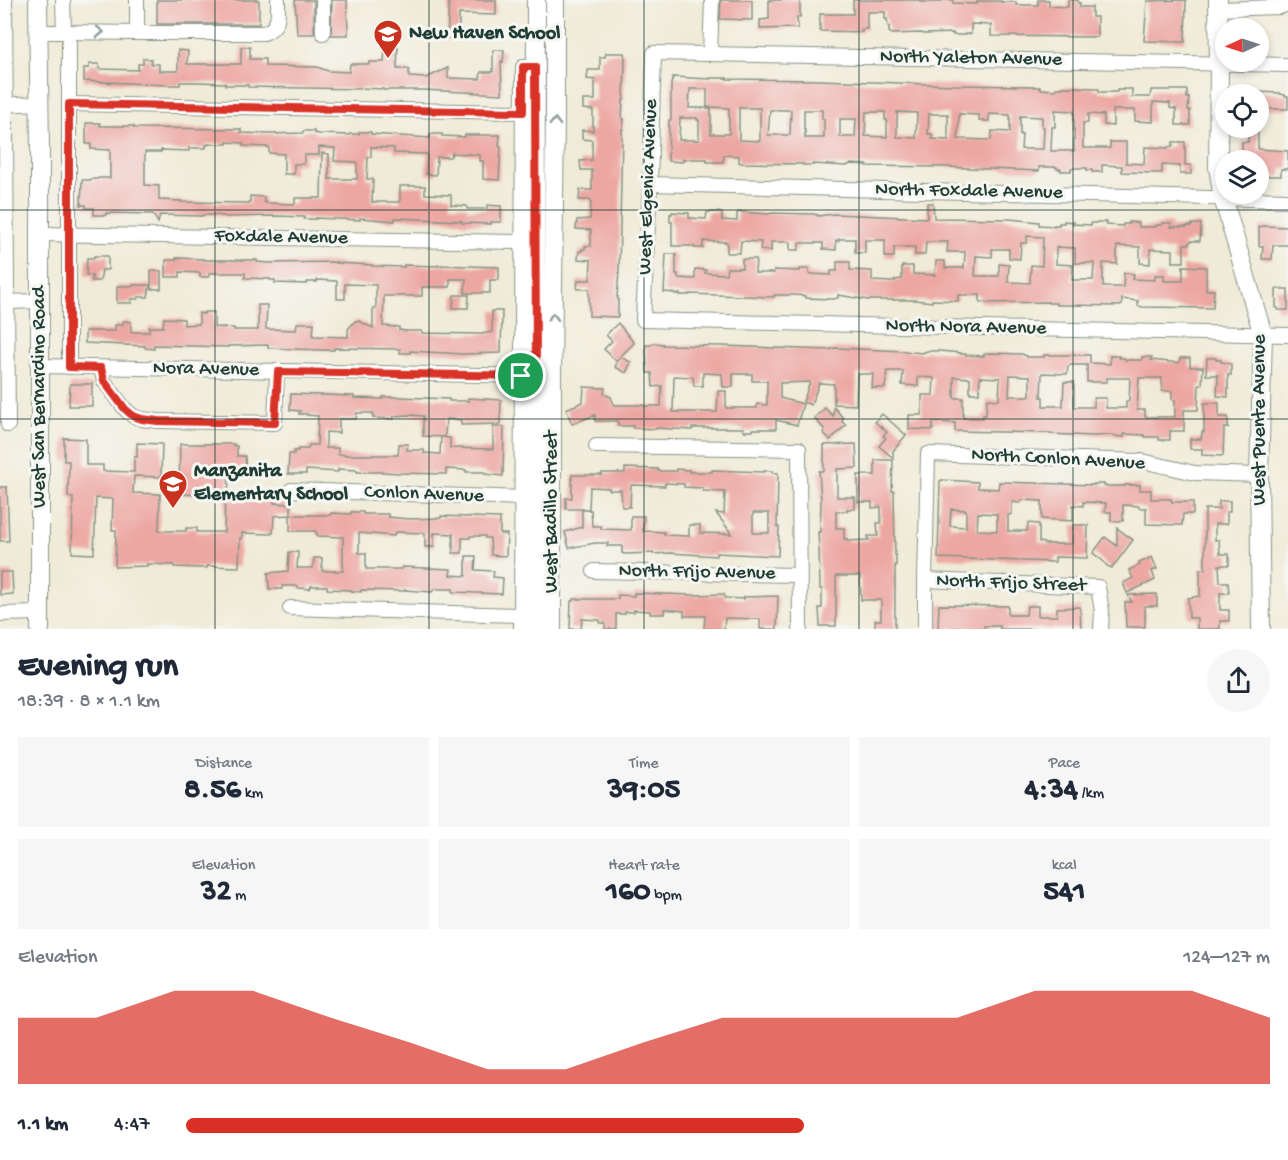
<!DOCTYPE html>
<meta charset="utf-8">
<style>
body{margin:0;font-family:"Gochi Hand",sans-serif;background:#f6f6f7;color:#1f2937;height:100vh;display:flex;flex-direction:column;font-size:22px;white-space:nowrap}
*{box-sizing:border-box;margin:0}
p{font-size:20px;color:#747a83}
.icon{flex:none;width:33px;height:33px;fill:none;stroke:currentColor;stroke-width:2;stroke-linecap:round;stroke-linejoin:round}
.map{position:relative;height:629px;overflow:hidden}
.drawer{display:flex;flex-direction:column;background:#fff;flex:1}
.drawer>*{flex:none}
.needle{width:39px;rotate:267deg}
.tools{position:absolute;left:1215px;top:18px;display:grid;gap:12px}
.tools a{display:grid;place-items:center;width:54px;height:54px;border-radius:50%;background:#fff;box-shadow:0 3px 9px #0003;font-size:30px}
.pin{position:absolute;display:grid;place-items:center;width:51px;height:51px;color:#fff;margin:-26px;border:3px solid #fff;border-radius:50%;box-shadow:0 2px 6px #0007}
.round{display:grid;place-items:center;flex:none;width:63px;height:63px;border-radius:32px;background:#f6f6f7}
.overview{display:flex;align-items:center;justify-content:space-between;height:102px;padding:0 18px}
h1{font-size:33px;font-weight:700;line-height:45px}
.stats{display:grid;grid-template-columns:repeat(3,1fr);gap:9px;height:102px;padding:6px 18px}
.stats div{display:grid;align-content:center;border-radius:0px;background:#f6f6f7;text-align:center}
.stats b{font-size:30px;font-weight:700}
.stats small{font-size:16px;font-weight:400}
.stats p{font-size:16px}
.chart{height:168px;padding:12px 18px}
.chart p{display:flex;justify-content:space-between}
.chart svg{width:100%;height:108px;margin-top:6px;fill:#d93025;opacity:.7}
ul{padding:0 18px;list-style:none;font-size:20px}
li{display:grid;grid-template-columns:96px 72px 1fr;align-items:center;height:45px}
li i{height:15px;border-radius:8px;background:#d93025}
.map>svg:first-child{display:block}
</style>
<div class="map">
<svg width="1288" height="629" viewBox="0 0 1288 629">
<rect width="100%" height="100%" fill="#f6f6f2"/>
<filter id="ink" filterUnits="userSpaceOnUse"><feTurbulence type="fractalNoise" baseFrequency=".0167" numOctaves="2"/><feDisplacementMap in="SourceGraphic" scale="12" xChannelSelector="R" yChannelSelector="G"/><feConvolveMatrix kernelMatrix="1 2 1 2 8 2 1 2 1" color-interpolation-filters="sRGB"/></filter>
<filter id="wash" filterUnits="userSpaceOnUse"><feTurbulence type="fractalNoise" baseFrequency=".008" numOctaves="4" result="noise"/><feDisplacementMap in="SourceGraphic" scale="24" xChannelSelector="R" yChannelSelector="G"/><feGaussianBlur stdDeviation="1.35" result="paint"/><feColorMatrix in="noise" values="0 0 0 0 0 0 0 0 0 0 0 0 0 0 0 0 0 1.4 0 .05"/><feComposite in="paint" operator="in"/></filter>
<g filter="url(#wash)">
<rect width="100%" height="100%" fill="#f0ebd7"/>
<g id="blocks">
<g fill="#eda7a3" fill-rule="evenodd">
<rect x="157" y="0" width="102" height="24"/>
<polygon points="295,0 314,0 314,34 297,34"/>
<polygon points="332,0 347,0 348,35 331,35"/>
<polygon points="449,0 496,0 496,15 459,14 459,39 447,38"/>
<polygon points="721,0 752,0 752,20 720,19"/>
<polygon points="769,0 800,0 800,17 797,17 798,28 760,29 760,20 769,19"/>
<polygon points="853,0 920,0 920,2 941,2 941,0 953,0 953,3 977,4 977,1 1001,1 1001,2 1016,2 1016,5 1038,5 1038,0 1049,0 1049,6 1068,7 1068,0 1078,0 1078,3 1080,3 1080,7 1092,7 1092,17 1097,17 1097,37 991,36 991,25 971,24 971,34 965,34 965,35 953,35 953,33 924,34 921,33 892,34 889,32 889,26 888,26 887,19 885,19 885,12 867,12 867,29 862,29 862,32 820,31 820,14 853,14"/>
<polygon points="1186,0 1185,42 1144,41 1147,1"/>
<polygon points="241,47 250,47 250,59 265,59 265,66 317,67 328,71 349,72 350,64 369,64 369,62 384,62 385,48 398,48 397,69 409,69 409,77 426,78 448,68 448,78 480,79 481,72 493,72 493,50 504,50 503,62 501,61 502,94 423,90 383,90 383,89 360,88 360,89 248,87 248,85 225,85 225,83 198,82 180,82 180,85 168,85 84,81 84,68 89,68 89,64 99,64 99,69 138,70 138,64 143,64 143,58 151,59 151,64 159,64 159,71 178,71 178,50 188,51 187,64 241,64"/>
<polygon points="606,53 624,53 625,59 624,100 623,100 622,119 624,119 623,129 622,129 622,137 619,271 617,297 618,297 618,317 589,316 589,289 577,289 578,280 590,280 591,260 578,259 579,251 582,251 582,249 585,249 585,246 591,246 591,230 576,229 577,220 590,219 591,200 579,200 580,190 592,190 592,170 581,170 580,161 592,160 592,140 582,139 582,130 593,131 593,110 583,109 583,100 595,100 595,80 587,79 588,70 600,70 600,57 605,57"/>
<path d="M673 77 710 79V78H727V79L818 80 954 85 1034 86V87H1040V89L1056 90V88H1062V87H1072L1094 88V89H1099V92H1117V90H1123V89H1132V97H1150L1151 90H1187V98H1189L1188 110H1190V125H1176V109L1170 108V103L1153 102V122L1135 121V110H1113V126L1104 125V115L1088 114V123H1083V148H1110V142H1126V163L1144 164 1145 147 1168 148V147L1173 146V142H1185V165H1191V174H1180V166L1162 165V173H1156L1122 172V166L1102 165V172H1092V170H1087V168H1071V171H1061V169H1057V167H1039V171L945 167 867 166V165L851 164 846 166 813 164V165H803V164L741 163 739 162V156L724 155 723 162H707V159H683V162L668 161 669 120H671V84ZM690 89H707V107L729 108V134H711V108H689ZM739 108H760V141L739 140ZM770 110H791L790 135H768ZM804 110H822V119H824V138H805V130H804ZM1055 110 1074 111V151H1051L1052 127H1055ZM866 112H885V120H887V137L865 136ZM897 112 917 113 916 138 897 137ZM929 114H948V140L932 139V134H928ZM959 114 979 115V121H989V114L1010 115V132L992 131 991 140 958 139ZM1020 116 1042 117V127H1044L1043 149H1021L1022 135H1020ZM680 118H697V120H699V140H679ZM840 119H856L855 137H840Z"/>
<polygon points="1258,92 1280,93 1280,94 1285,95 1285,96 1288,96 1288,109 1258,109"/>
<path d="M86 123H100V126H134V128L241 129V133L269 134 303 133V131H314V133L319 134 350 135V134H359V132H371V134L430 138V134H442V136L465 137V135H500L499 146H501L499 180 483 179V161H480V155L452 153 451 156 450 157H437L436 175 426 174 427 154 394 153V148L371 147V157H368L367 179H373L372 202H400V186H425V194L451 195V205L467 206V209H487V205L501 206V222H491V224L462 223V221L395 218V221L360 218V220L316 218V219H304V217L278 216 227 217 217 215H202V216L160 215 158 223 153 214 106 213V215H94V208H86V205H81L82 180H91V179H97L98 178H110V150L91 149V144H86ZM227 142 243 143V146L269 147V153L284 154V174H294V164H304V155H319V147L335 148 334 161 357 162V179H329V154L322 153 321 198H295V204L266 203 264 202V197L250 196V203L181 202V201L159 200V186L145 185V152H161V150L189 151V148H206V145H208V144H227Z"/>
<polygon points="1249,128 1258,128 1258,149 1288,151 1288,169 1281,169 1281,176 1258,176 1258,160 1242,160 1242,142 1248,142"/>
<path d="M927 203H933L934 218 1009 219 1039 222V225L1054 226V225H1059V223H1064V221L1074 222 1073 224 1091 225V223H1096L1097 222H1106V225L1123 226V224H1129V222L1139 223V227H1156V225H1162V223H1171V227H1187V226H1192V224H1201L1200 241H1190L1189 244H1184V262H1173V250L1150 249V264L1140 263V247L1117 246V264L1103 263V287H1123L1124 273 1134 274 1133 279 1155 280V275H1164V281H1183V266L1206 267V290H1214L1213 308 1143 307 1138 306V301L1122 299V305L1120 306 1068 305H1056V303H1048V302L986 303V302H980V295H958V301L932 300V302L915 300H868L838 295V298L833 299 805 298V296L795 295H774V297L689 294V295H680V294H675V293L664 292 666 254H676V274H678V278L695 279V269L706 270 705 273 726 274 727 268H742V259H756L755 273H774V270L800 271V269H809V274L831 275V271H837V262H850V270L872 271V281L891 282 895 281V280L902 279V266H913V274L935 275 936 261H945V268H964L965 252H947L948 242H926L925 255H915V247H894V257H885V240H865V253H855V239H839V241L836 240V250L823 249V243H799V250H790V242H771V251L760 250 761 242 741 241 740 253H727V242L703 241V248H694V246H672V222H670V214H672V212L689 213V218L706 219 707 212H718L722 213V220L737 221V213L740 212 769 214 772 213 813 214 818 215V216L834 214 927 218ZM1027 236 1043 237 1042 266 1031 265 1030 283 1008 282 1009 265 999 264V276H975L976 256 992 257V249H1009V258L1020 259 1021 243H1027ZM1056 247 1075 248V263H1094L1093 280H1072L1073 265 1056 264Z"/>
<polygon points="1263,226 1288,227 1288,245 1273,245 1272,259 1262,259 1263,246 1259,246 1259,227"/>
<polygon points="94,256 108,256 108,270 102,270 100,281 92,281 92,275 86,275 87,258 94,258"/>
<polygon points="176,258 204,259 204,260 257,260 257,262 267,263 337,262 336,263 372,265 372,266 404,267 404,265 438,266 438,265 499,267 499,280 490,280 490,293 465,293 466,279 450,279 450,287 422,287 422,296 384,296 383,326 399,327 399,330 406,331 422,331 422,333 481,334 492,332 492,311 502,311 501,353 463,354 410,351 410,353 400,353 400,349 334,348 334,350 319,350 268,348 268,345 228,346 228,347 154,345 154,349 145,348 145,346 85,343 85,331 115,331 115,325 123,325 123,321 131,322 131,332 149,332 149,327 163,327 164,318 184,319 184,325 199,324 199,313 204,314 204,312 214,312 214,327 234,328 234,330 258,330 258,305 267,305 266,329 296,330 297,323 314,323 313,336 348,337 348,329 355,321 359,321 373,328 373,308 376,308 376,285 345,284 345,299 337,299 337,281 317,280 317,282 307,282 307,284 275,283 275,280 270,280 270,279 245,278 245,273 209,273 209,277 200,277 200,273 180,272 180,277 166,277 166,260 176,260"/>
<rect x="151" y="271" width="10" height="18"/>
<polygon points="133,285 150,285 148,297 138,297 138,299 131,299 132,303 117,303 117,286 133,286"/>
<polygon points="1276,289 1288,289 1288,310 1278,310 1278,308 1276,308"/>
<polygon points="454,295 469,295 468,308 453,308"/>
<polygon points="618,323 634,343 620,357 631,362 626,373 615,367 619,358 616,361 604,349 612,341 606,335"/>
<path d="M653 343 663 344V345L723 346 829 350 835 348 905 351 922 353 927 351H939L961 353V354H966V355L984 356V354L989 353 1022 354 1027 356V357H1044V355H1090V363L1110 364V356H1119V358H1125V360H1142V357H1152L1151 360 1179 363 1180 358H1190V367H1203L1202 385H1199L1198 410H1184V431H1170V440H1159V437H1145L1144 435 1124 434V437L1113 436V435L1092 436 1050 434V433L955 431V423L933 422V430L909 429V415H922V395H933L934 378 918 377V386L902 385 903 371H887L885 388H872L873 374H857L856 405 834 404V384L819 383 811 405 803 402 810 382 780 383V398L803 404 797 425 776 420V429H753V431H743V428H692V430L656 428V429L633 428V426H618V421H595V415L572 424 566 409 583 402 584 387 605 388 604 394 611 397 614 405H644V406H661L662 386 653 387 652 373H647L646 345H651ZM1070 365H1087V382H1107V378H1130L1129 401H1126V408H1106V398H1094V407H1074V382H1064L1063 406H1043V397H1041L1042 373 1067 374 1068 366ZM703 373 722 374 723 387H733V374H752V381H767V405L757 404V408H726V391H718L717 412H673L674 376 693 377 694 386H703ZM1010 375 1030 376V396H1009ZM954 377 970 378V393H979L980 377 1000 378 999 400 987 399 986 415H983V418H963V398H954ZM1139 378H1162V391H1172V399L1175 400V417H1145V410H1137Z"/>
<polygon points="1207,358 1216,358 1216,360 1221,360 1221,362 1231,364 1231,375 1228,375 1228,397 1217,396 1218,375 1206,375"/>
<polygon points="70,384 92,384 92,406 69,406"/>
<polygon points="291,394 354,396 354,398 383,399 383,397 400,397 449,399 449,401 468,401 468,398 501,400 500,424 461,425 461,420 446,419 445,437 423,436 423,416 409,415 394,416 394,419 373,418 373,413 357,413 356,419 339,419 339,433 326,432 326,448 338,448 338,454 346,455 398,455 399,444 408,444 407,450 424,450 424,453 440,454 441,437 450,438 450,448 493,449 493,427 504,427 503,476 485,474 485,472 466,472 466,470 446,469 446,474 398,473 384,472 357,472 357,470 338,469 338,472 306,470 306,474 288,474 289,454 294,454 294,451 298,451 298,449 308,449 309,445 317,445 318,416 307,415 307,414 299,414 300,411 290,410"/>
<polygon points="1204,403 1219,403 1219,417 1228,417 1228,428 1224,428 1223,456 1202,455 1202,449 1190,449 1190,439 1201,439 1202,432 1204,432"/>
<polygon points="834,407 843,418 842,422 846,425 830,440 823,432 825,430 814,418 825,408 833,416"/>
<polygon points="882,414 906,435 893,451 893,458 879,446 886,438 883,436 887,432 875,422"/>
<polygon points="64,438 86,439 86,465 103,465 103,471 134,472 134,457 137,457 137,443 162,444 161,477 134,476 133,493 160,494 159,531 186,531 186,528 197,528 197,532 224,532 225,496 179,494 180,444 234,444 234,446 237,446 237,456 245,456 246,474 239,474 239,478 229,478 228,494 244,494 244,496 272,497 272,498 274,498 274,503 291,504 291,515 331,515 331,513 351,514 351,512 363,512 363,514 388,514 388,517 409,519 441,518 441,516 500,518 500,534 507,534 506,556 491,555 490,538 485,538 485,536 470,536 470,538 462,538 462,553 453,553 453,534 434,533 434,547 425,547 425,533 395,532 394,536 359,533 359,553 366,553 366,569 401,569 402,567 451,569 450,575 466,576 466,556 476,556 475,570 494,571 493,577 503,578 502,594 453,592 453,589 434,589 432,592 405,590 404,591 361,590 361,592 351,591 351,590 327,589 327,586 311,586 310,589 298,588 298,586 282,586 282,589 269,589 268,573 288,571 289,552 298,552 297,568 313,568 314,558 322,558 322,571 343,571 343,537 318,536 315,531 290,531 290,515 274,516 273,533 271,532 271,534 242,533 242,538 240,538 239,567 207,566 207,568 200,568 174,567 174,565 147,564 147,566 115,567 116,530 112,530 113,499 96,498 94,554 72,553 73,498 68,497 69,461 64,461"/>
<polygon points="856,444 857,468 837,469 837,497 855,497 855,509 847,509 847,511 836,511 836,528 844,528 844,539 847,539 848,541 869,540 868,536 878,536 877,523 881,523 881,507 872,508 872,502 858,502 858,475 875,475 875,460 893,460 892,491 894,491 895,555 896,555 896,566 895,566 895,629 875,629 875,620 881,620 881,600 861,600 860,576 836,576 836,626 820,626 819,608 822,608 822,589 820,589 819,549 818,532 820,532 821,500 819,471 824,471 824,445"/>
<path d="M625 468 658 469V471H676V469L689 470V472H712V470L764 472V471H773V473H778L777 527H779L778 556 716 553V556L671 553 653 554V553L624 554 622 553V546H607L608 543H595L569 548 565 532 582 527V510H591L592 526H601V529L631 530V516H644L643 531 664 532V535L689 536V525H700V533L732 534 716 513 724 514 725 492 703 491V488L684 487V484L665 483V486L631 485 630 507H622L621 490H609V488L590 487 589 509H566V498H572V475H602V473H625ZM753 513H769V533H753Z"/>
<path d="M942 480 978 482V488L998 489 999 482 1094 485V484H1104V486H1125V485H1140V490H1151V499H1171L1172 502H1193V514H1183L1182 525 1146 524V508H1139V506L1123 505V521H1111V512H1105L1106 503 1083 502V506L1073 505V521L1042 519V501L1022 500 1020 503 1012 502V514L1008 515V531H1027L1028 523 1039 524V542L1044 543V544H1072L1073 525H1088L1087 558 1055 557V562L938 558 940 481ZM951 509 966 510V527L950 526ZM978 513 997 514V531L977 530Z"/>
<polygon points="0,487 7,487 9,541 0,541"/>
<polygon points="1219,501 1230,501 1230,512 1227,512 1227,524 1215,524 1215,540 1219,540 1220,554 1229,554 1229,565 1219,565 1220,582 1228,582 1229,593 1220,593 1220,610 1229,610 1229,621 1220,621 1220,629 1197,629 1197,618 1189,618 1188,598 1200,596 1200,569 1205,569 1205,509 1219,509"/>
<polygon points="1117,528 1133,540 1112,568 1107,566 1103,561 1093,553 1105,537 1117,546"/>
<polygon points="1152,557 1157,569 1152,571 1155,580 1127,593 1123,583 1133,578 1129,570 1140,565 1139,563"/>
<polygon points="0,572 12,572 13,594 0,595"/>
<polygon points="634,593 693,595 724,594 725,598 744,599 744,597 778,596 777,629 760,629 760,619 725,618 724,629 704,629 705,616 684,616 684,611 664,609 664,614 650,614 650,611 634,610 634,612 625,612 625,614 616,614 616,629 605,629 605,623 600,623 600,620 582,619 581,629 570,629 571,601 573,601 573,599 618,599 618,595 634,596"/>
<polygon points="1157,594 1157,606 1145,606 1145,627 1126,627 1125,602 1132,602 1128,595"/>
<polygon points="939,605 1008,606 1008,615 1026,615 1027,606 1038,606 1038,616 1057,616 1057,608 1080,607 1081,629 1000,629 1000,626 984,626 984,629 950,628 950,629 938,629"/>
</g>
</g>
</g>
<g filter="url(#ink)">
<use href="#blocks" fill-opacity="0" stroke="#889486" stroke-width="1.5"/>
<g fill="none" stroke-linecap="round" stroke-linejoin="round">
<g stroke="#889486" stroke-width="16">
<g id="minor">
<polyline points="5,0 8,425"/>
<path d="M137 0V33H264C280 27 278 15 278 0"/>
<polyline points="1218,9 1280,7 1285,5 1286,0"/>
<polyline points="38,32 64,32 63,0"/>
<polyline points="64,32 137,33"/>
<polyline points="323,33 323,0"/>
<polyline points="69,43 69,367"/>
<polyline points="710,54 712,0"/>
<polyline points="1288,65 654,53 650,184 643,320 1288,335"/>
<polyline points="69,104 523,112"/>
<polyline points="0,105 39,103"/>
<polyline points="650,184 1288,200"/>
<polyline points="40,234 522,242"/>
<polyline points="7,302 40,301"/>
<polyline points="40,366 529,376"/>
<polyline points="101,368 104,381 125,409 133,416 142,419 158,421 275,423 277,372"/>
<polyline points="596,446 799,449 800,629"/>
<polyline points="291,490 522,498"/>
<polyline points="594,571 799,575"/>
<polyline points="925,580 1098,587 1102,611 1101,629"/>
<polyline points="290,608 521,615"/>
<polyline points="0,614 40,613"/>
<polyline points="521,629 523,67 535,67"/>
<polyline points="925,629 925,580 928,454 1142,461 1195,473 1259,475"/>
</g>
</g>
<g stroke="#889486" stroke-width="20">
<g id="major">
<polyline points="38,0 40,150 40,629"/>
<polyline points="1218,0 1219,63 1218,167 1223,198 1263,335 1259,475 1261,629"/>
<polyline points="535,629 536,0"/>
<polyline points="552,629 552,375 555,114 555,0"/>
</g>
</g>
<use href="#minor" stroke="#fff" stroke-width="14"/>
<use href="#major" stroke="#fff" stroke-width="18"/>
</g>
<defs><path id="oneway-chevron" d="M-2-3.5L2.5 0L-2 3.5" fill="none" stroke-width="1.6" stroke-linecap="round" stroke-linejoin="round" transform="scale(1.5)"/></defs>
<g stroke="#8f9e9a">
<use href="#oneway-chevron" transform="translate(100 32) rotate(1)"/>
<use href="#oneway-chevron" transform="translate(555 122) rotate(-89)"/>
<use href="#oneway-chevron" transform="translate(553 317) rotate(-89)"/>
</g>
</g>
<g fill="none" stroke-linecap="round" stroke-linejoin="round" filter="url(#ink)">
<g stroke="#fff" stroke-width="12">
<polygon id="route" points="523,67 535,67 536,376 278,372 275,423 158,421 142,419 133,416 125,409 104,381 101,368 69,367 69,104 523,112"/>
</g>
<use href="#route" stroke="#d93025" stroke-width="8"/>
</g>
<path fill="none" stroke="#1f3d34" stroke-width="1.5" stroke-opacity="0.55" d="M215 0V629M429 0V629M644 0V629M859 0V629M1073 0V629M0 210H1288M0 419H1288"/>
<defs>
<g id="school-pin" transform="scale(1.5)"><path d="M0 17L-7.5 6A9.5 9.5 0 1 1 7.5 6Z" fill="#c8321e" stroke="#f6f6f2"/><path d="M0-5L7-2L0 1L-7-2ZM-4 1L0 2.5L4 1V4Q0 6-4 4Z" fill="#fff"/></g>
</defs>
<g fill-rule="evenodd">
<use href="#school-pin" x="388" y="34"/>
<use href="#school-pin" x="173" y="484"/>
</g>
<g text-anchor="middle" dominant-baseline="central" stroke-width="6" stroke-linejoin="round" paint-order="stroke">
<g font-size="20" font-weight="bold" fill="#1f3d34" stroke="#f6f6f2" text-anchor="start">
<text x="409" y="34">New Haven School</text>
<text x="194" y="472">Manzanita<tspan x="194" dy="23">Elementary School</tspan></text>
</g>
<g font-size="20" fill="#1f3d34" stroke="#f6f6f2">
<text transform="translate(971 59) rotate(1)">North Yaleton Avenue</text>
<text transform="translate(649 187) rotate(-88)">West Elgenia Avenue</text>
<text transform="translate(969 192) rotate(1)">North Foxdale Avenue</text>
<text transform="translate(281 238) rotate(1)">Foxdale Avenue</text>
<text transform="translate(966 328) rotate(1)">North Nora Avenue</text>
<text transform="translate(206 370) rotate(1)">Nora Avenue</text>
<text transform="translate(40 397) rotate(-90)">West San Bernardino Road</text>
<text transform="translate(1260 420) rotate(-90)">West Puente Avenue</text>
<text transform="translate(1058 460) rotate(3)">North Conlon Avenue</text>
<text transform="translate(424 495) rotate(2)">Conlon Avenue</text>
<text transform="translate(552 512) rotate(-90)">West Badillo Street</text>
<text transform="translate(697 573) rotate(1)">North Frijo Avenue</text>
<text transform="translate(1011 584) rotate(2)">North Frijo Street</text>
</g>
</g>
</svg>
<div class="tools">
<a><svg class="needle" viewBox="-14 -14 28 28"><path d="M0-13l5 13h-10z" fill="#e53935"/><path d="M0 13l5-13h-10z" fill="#747a83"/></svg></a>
<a><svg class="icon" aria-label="locate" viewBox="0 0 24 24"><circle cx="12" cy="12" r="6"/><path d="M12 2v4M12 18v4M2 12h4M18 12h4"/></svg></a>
<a><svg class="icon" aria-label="layers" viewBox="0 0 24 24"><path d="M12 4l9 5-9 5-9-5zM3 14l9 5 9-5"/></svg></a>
</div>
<div class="pin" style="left:521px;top:376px;background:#1e9e55"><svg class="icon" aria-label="arrive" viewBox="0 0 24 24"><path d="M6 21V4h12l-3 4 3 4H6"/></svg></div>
</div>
<section class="drawer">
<div class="overview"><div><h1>Evening run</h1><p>18:39 · 8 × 1.1 km</p></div><a class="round"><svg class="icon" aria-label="share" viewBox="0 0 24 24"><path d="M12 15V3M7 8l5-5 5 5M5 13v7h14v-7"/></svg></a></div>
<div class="stats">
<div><p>Distance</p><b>8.56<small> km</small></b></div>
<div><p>Time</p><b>39:05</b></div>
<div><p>Pace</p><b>4:34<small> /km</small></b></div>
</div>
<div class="stats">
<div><p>Elevation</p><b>32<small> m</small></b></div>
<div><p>Heart rate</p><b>160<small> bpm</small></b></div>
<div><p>kcal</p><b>541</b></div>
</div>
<div class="chart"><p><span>Elevation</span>124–127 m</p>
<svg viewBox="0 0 160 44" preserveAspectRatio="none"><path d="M0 44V17L10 17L20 6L30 6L40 17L50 27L60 38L70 38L80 27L90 17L100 17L110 17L120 17L130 6L140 6L150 6L160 17V44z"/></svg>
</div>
<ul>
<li><b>1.1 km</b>4:47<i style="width:57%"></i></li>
</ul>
</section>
